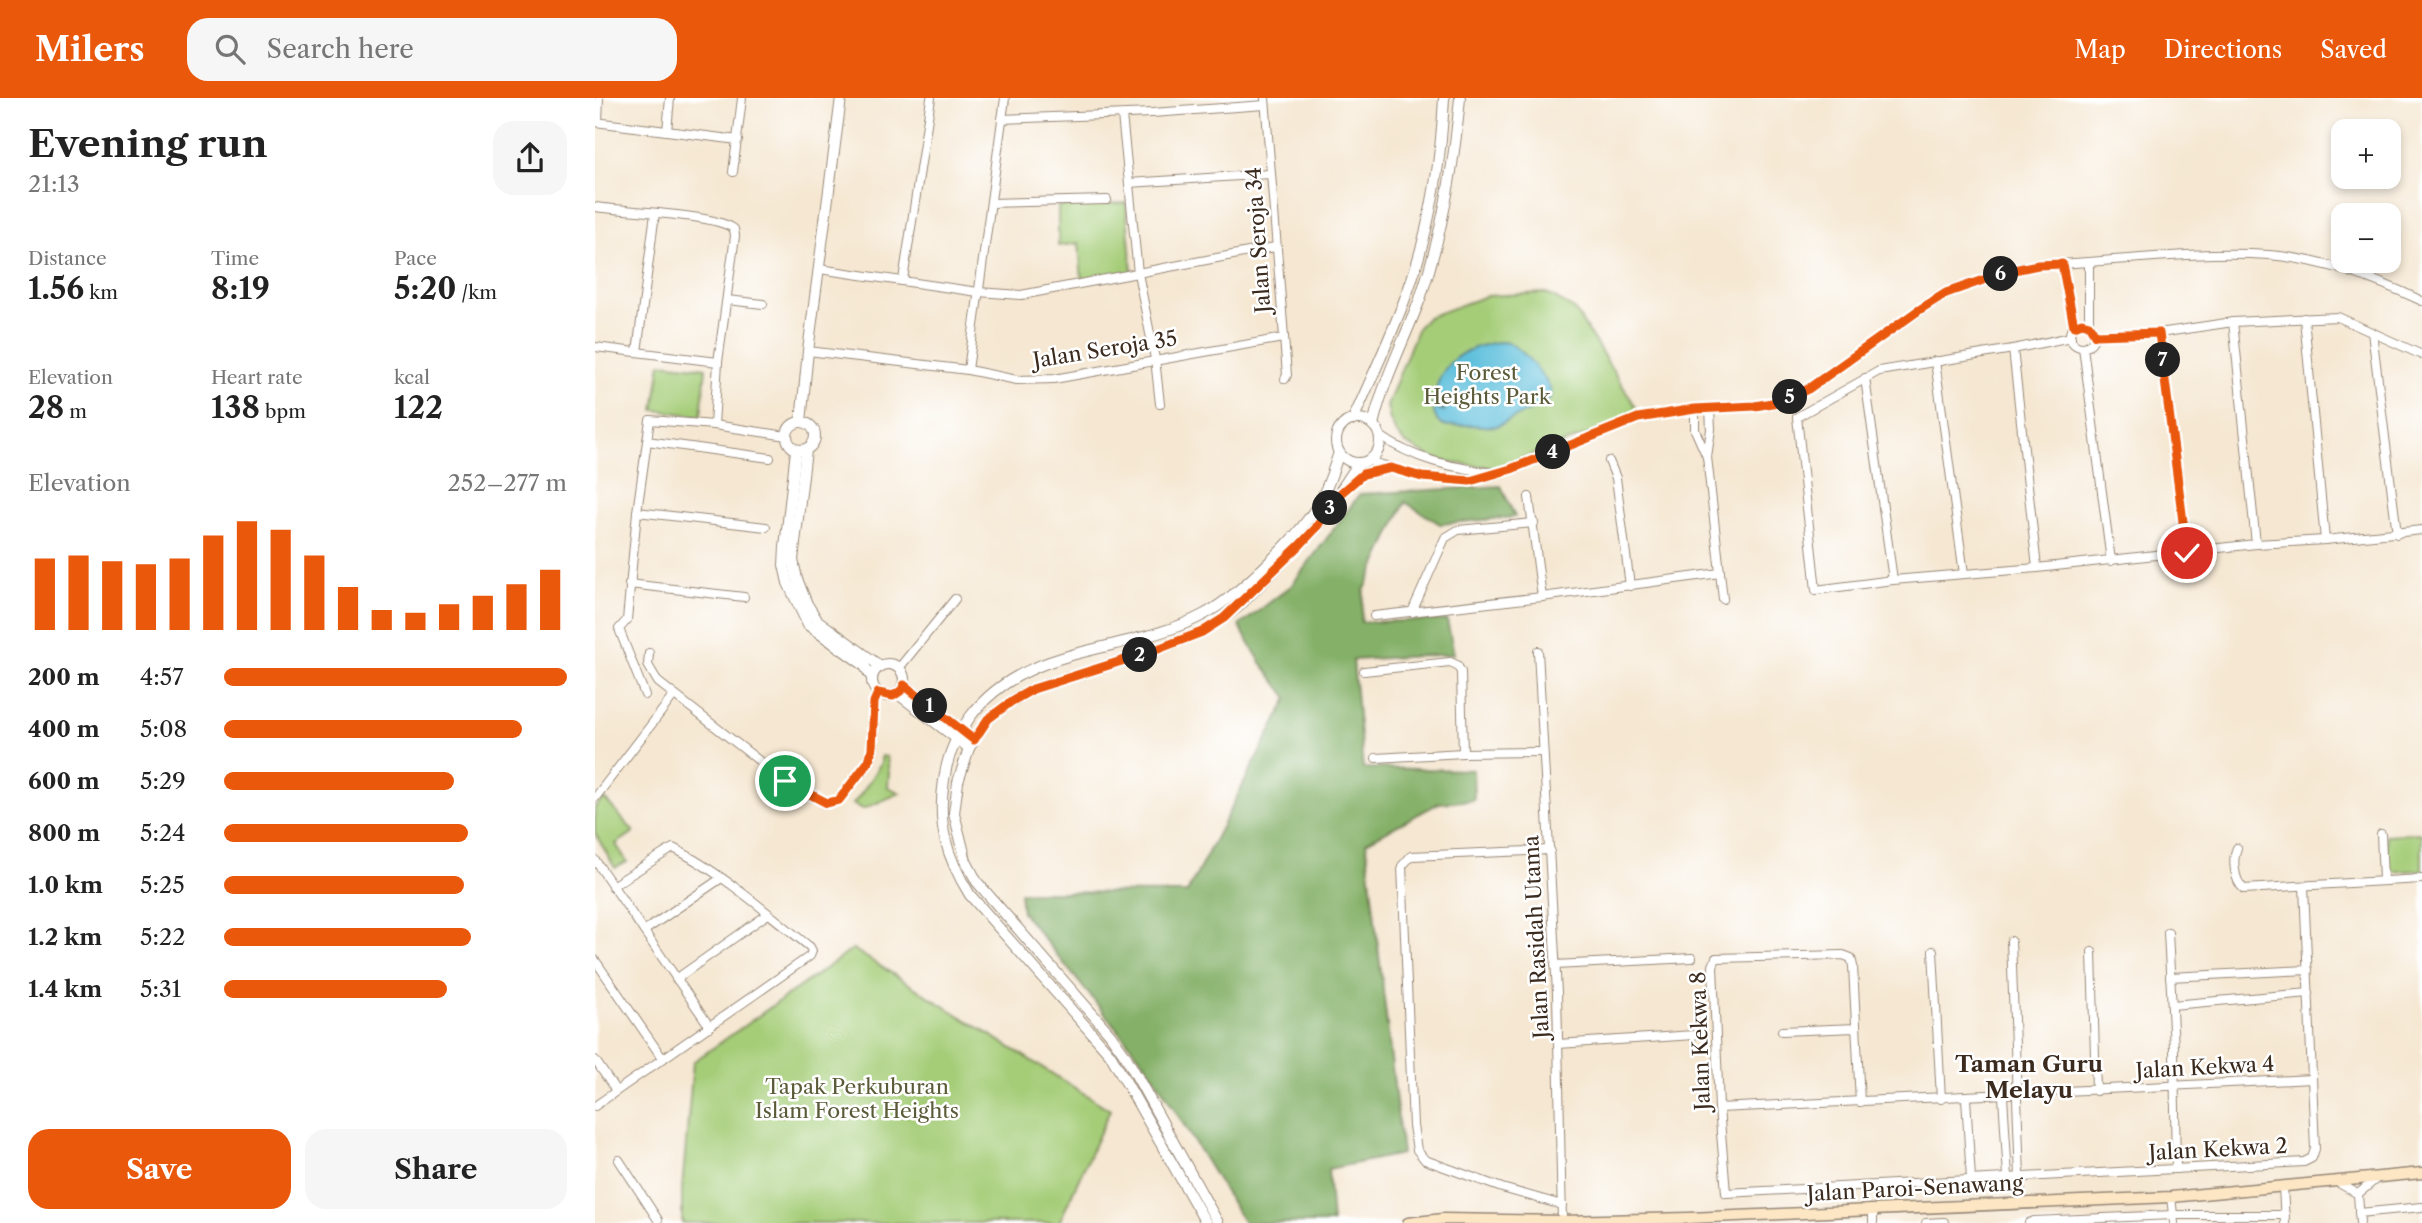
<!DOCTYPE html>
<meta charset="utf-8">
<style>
body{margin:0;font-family:"Libre Caslon Text",serif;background:#f6f6f6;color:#222;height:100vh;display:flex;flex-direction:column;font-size:26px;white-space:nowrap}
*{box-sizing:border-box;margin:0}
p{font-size:23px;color:#767676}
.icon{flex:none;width:38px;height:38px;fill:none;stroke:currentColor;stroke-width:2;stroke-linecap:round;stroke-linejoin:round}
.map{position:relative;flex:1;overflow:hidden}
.panel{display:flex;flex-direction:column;background:#fff;width:595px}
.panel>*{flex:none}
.tools{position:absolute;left:1736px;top:21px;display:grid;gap:14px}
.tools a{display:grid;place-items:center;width:70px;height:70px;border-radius:14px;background:#fff;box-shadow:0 4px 10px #0003;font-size:35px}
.pin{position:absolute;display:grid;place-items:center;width:60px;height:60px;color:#fff;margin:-30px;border:4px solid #fff;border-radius:50%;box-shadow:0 2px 7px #0007}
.km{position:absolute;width:35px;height:35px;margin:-18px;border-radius:50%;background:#222;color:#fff;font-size:19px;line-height:35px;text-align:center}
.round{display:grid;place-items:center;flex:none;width:74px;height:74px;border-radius:21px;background:#f6f6f6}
.headline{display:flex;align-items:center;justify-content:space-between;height:119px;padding:0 28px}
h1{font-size:38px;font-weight:700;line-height:52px}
.stats{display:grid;grid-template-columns:repeat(3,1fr);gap:10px;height:119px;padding:7px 28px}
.stats div{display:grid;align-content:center}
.stats b{font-size:30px;font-weight:700}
.stats small{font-size:19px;font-weight:400}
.stats p{font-size:19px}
.chart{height:196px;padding:14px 28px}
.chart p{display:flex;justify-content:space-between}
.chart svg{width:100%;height:126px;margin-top:7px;stroke:#ea580c;stroke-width:6}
.action{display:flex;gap:14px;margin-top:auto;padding:14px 28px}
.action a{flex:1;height:80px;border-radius:21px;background:#ea580c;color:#fff;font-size:28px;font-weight:700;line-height:80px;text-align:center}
.action a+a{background:#f6f6f6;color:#222}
ul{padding:0 28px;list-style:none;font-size:23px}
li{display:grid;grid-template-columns:112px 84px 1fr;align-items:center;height:52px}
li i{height:18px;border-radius:9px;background:#ea580c}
header{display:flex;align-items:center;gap:42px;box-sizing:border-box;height:98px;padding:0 35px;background:#ea580c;color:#fff}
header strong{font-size:33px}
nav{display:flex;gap:38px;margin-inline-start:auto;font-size:24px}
.search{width:490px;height:63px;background:#f6f6f6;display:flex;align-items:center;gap:18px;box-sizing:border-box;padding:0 24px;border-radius:21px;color:#767676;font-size:26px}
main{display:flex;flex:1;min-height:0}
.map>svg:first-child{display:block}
</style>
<header>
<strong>Milers</strong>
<div class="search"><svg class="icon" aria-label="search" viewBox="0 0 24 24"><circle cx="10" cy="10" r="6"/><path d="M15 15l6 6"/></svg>Search here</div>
<nav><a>Map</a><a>Directions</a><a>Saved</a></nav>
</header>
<main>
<section class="panel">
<div class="headline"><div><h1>Evening run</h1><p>21:13</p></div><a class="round"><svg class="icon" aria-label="share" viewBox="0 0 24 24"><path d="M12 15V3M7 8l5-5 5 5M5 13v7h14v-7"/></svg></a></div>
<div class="stats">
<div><p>Distance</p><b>1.56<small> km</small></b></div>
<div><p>Time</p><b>8:19</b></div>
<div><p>Pace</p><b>5:20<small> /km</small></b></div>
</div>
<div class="stats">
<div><p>Elevation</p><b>28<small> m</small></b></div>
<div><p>Heart rate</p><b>138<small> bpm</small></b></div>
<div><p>kcal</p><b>122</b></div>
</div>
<div class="chart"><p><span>Elevation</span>252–277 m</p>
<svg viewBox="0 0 160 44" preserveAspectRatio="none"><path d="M5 44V19M15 44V18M25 44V20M35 44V21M45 44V19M55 44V11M65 44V6M75 44V9M85 44V18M95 44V29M105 44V37M115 44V38M125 44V35M135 44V32M145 44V28M155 44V23"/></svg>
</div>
<ul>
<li><b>200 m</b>4:57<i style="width:100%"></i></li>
<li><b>400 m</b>5:08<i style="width:87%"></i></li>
<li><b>600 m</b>5:29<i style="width:67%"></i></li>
<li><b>800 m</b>5:24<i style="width:71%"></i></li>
<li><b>1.0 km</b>5:25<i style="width:70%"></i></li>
<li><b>1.2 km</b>5:22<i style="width:72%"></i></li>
<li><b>1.4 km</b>5:31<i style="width:65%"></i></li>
</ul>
<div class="action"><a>Save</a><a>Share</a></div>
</section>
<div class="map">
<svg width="1827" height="1125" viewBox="0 0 1827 1125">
<rect width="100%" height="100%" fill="#fff"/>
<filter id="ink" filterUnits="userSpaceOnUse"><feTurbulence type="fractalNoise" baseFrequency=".0143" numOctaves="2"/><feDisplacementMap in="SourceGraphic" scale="14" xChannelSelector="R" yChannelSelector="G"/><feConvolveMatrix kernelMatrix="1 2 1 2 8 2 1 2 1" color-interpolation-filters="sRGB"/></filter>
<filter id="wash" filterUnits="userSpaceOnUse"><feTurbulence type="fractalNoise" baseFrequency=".00686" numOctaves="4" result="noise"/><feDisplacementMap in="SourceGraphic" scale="28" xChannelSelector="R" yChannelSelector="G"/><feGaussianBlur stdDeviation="1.57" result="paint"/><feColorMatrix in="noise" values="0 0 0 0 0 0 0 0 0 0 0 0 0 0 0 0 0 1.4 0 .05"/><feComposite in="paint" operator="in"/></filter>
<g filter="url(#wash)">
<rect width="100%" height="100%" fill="#f5e7d1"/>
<g fill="#a5cd78" stroke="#707c4b" stroke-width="2">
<polygon points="531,105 537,174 487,184 484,145 463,148 463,108"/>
<polygon points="951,195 979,211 1046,317 901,370 858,365 836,359 811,346 801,335 795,322 792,308 823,229 833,219 891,198"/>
<polygon points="66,265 111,270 106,318 59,312"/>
<polygon points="286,658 292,659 294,674 293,689 305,695 268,711 258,706 266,696 286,665"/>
<polygon points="9,700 39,734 21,746 32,764 20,770 0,735 0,709"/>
<polygon points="1827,735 1827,772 1793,774 1791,737"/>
<polygon points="258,851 515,1012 464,1125 87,1125 87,1092 98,964"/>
</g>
<polygon fill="#84b068" stroke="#606d43" stroke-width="2" points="906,388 920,419 845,426 810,404 769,493 766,524 852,522 859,556 758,562 768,670 878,672 879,702 844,705 771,744 807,1056 733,1071 737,1125 649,1125 554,970 427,814 425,794 592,795 693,600 667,566 644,528 696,488 765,396"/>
<path fill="#5dbfdc" stroke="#4c747d" stroke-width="2" d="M903 244C909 244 914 244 919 248 929 254 959 287 956 298 955 302 952 304 949 306L902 328C892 330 883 327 873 327 854 326 842 336 838 309L849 313 850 311 838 307C842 266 865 250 903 244Z"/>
</g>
<g filter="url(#ink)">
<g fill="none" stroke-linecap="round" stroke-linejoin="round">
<g stroke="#988878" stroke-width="10">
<g id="minor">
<polyline points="670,0 692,277 690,281"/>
<polyline points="527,17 543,175 560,261 565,306"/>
<polyline points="407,21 557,15 670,7"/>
<polyline points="0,24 143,42"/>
<polyline points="3,24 4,0"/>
<polyline points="72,33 75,0"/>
<polyline points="138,74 147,0"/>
<polyline points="534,85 675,76"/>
<polyline points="397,105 512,102"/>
<path d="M0 109C28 113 121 116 139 131L140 138 123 264 119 327"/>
<polyline points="1494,165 1494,227"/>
<polyline points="1467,166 1479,228"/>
<polyline points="224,171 383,194 426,197 680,149"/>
<polyline points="308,182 336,0"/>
<polyline points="132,202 168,206"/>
<polyline points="1709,220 1730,442"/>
<polyline points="1638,224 1661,446"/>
<circle cx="1487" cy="237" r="12"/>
<polyline points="1777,234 1802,436"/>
<polyline points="1564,235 1592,455"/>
<polyline points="1499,237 1564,235 1638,224 1743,219 1827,257"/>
<polyline points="1476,239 1418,251 1284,273 1202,319 1221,492 1298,482 1442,470 1661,446 1730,442 1827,432"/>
<polyline points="0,249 123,264"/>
<polyline points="1488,249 1516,463"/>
<polyline points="1418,251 1442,470"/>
<polyline points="213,253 373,272 422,282 459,281 688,240"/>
<polyline points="42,254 60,115"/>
<polyline points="1340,263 1369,476"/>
<polyline points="373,272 410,0"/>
<polyline points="1270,280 1298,482"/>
<polyline points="1115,310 1116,331 1112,359 1128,501"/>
<polyline points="1100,311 1100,332 1112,359"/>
<path d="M784 337C819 362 856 369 898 375"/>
<polyline points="52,343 175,360"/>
<path d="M774 363 827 379 875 383 916 371 1043 320 1100 311 1160 308 1188 303 1213 291 1351 195 1414 173 1443 167C1519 164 1597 152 1674 157 1725 161 1781 181 1827 203"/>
<polyline points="1014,363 1021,380 1035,488"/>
<polyline points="934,399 947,499"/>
<polyline points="42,414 171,429"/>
<polyline points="34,486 149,499"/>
<polyline points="817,514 850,440 863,432 939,425"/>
<polyline points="779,518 947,499 1125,475"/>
<polyline points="943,553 962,895 967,1123"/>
<polyline points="54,555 53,567 63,584 190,683 232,705 244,702 274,663 277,652 279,604 283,595"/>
<polyline points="304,570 360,501"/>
<polyline points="769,573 855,564 862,567 866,574 868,655"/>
<polyline points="50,597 24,531 32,522 42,414 55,322 119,327 192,338"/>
<polyline points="781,660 868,655 948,654"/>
<polyline points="0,700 79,597"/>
<polyline points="1786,736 1788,782"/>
<path d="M1642 750C1637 761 1639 783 1649 791L1827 781"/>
<polyline points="955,752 816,758 807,768 818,1028 822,1052 830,1062 907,1090 967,1107"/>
<polyline points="0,762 115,929"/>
<polyline points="49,833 125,781"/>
<polyline points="1573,834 1579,951 1581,1071"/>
<polyline points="1416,843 1426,1105"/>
<polyline points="1338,853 1346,1001"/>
<polyline points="1497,854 1501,993"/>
<polyline points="0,862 68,961"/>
<polyline points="960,867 1097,860"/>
<polyline points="1575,879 1713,872"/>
<polyline points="81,881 173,816"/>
<polyline points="1577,907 1714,895"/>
<polyline points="1187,933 1261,930"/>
<polyline points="963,946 1099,937"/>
<polyline points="0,962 21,993"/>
<polyline points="1408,998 1413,1079"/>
<polyline points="1371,1000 1376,1081"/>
<polyline points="1265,1004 1258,868 1256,860 1248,857 1121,860 1118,868 1124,1010 1131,1095 1709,1064 1717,1060 1720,1051 1709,788"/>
<path d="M0 1008 215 858 217 853 215 849C175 817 123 772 78 750L17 788"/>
<polyline points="1124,1010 1717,981"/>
<polyline points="24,1062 63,1122"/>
<polyline points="1742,1084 1763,1096"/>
<polyline points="1688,1089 1690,1125"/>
<polyline points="1576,1099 1579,1125"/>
<polyline points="1278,1111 1278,1125"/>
<polyline points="1764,1115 1827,1109"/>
<polyline points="1331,1125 1349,1124"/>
<polyline points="1434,1125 1439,1123 1578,1117 1690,1117"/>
<polyline points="1765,1125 1763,1096 1781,1081"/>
</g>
</g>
<g stroke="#988878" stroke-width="12">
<g id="tertiary">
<circle cx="763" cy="343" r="22"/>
<path d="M758 322C778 276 800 231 816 184 836 125 846 62 849 0"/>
<polyline points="206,324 213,253 246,0"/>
<circle cx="206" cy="338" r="14"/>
<path d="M778 327C788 283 809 243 825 201 847 137 859 67 865 0"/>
<polyline points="201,352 190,449 189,467 193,485 213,527 269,567 277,580"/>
<polyline points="211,352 198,462 202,481 212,506 222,522 285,568"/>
<polyline points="750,390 768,376 796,370"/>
<circle cx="293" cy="582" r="16"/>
<polyline points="309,587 379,642"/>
<polyline points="303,596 374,650"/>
<path d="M611 1125 515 956 375 797C351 758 342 727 349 682 352 659 361 638 375 619 431 544 533 557 608 517 641 500 703 440 722 408 732 392 738 373 744 354"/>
<polyline points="623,1125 530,957 515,936 382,784 371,763 359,715 363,684 374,650 393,621 417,603 438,591 555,554 607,534 629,520 643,509 721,430 763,366"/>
</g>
</g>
<g stroke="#988878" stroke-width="13">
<polyline id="secondary" points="813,1125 848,1121 967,1123 1094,1120 1576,1099 1827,1075"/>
</g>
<use href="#minor" stroke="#fff" stroke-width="8"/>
<use href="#tertiary" stroke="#fff" stroke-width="10"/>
<use href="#secondary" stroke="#fce6c4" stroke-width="10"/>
</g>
</g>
<g fill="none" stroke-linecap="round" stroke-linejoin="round" filter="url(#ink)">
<g stroke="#fff" stroke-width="14">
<polyline id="route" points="190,683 232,705 244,702 274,663 277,652 279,604 283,595 298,598 307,592 309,587 379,642 393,621 417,603 438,591 555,554 607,534 629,520 705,447 721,430 740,400 768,376 796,370 827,379 875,383 916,371 1043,320 1100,311 1160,308 1188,303 1213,291 1324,212 1351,195 1414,173 1443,167 1467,166 1479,228 1487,225 1494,227 1500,237 1564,235 1592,455"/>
</g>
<use href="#route" stroke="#ea580c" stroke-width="9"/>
</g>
<g text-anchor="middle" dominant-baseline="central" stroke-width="5" stroke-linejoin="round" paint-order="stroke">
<g font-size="21" fill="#3b2a1e" stroke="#fff">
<text transform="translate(663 142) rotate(-94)">Jalan Seroja 34</text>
<text transform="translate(510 251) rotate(-9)">Jalan Seroja 35</text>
<text transform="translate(941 839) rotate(-93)">Jalan Rasidah Utama</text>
<text transform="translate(1105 943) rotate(-92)">Jalan Kekwa 8</text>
<text transform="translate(1610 969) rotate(-3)">Jalan Kekwa 4</text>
<text transform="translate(1623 1051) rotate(-3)">Jalan Kekwa 2</text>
<text transform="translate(1320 1090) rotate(-3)">Jalan Paroi-Senawang</text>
</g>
<g font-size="21" fill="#5b5b39" stroke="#fff">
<text x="892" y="274">Forest<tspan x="892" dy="24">Heights Park</tspan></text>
<text x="262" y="988">Tapak Perkuburan<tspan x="262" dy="24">Islam Forest Heights</tspan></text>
</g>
<g font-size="23" font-weight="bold" fill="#3b2a1e" stroke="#fff">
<text x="1434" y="966">Taman Guru<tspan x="1434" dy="26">Melayu</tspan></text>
</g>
</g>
</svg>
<div class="tools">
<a>+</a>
<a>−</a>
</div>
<div class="pin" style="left:190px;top:683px;background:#1e9e55"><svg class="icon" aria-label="arrive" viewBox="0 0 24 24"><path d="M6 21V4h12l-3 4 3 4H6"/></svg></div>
<div class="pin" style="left:1592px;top:455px;background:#d93025"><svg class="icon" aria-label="check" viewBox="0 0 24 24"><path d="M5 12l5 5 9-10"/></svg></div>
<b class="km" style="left:335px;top:608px">1</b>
<b class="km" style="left:545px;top:557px">2</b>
<b class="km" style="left:735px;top:410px">3</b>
<b class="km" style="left:958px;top:354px">4</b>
<b class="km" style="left:1195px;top:299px">5</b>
<b class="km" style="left:1406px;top:176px">6</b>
<b class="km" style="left:1568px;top:262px">7</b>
</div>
</main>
